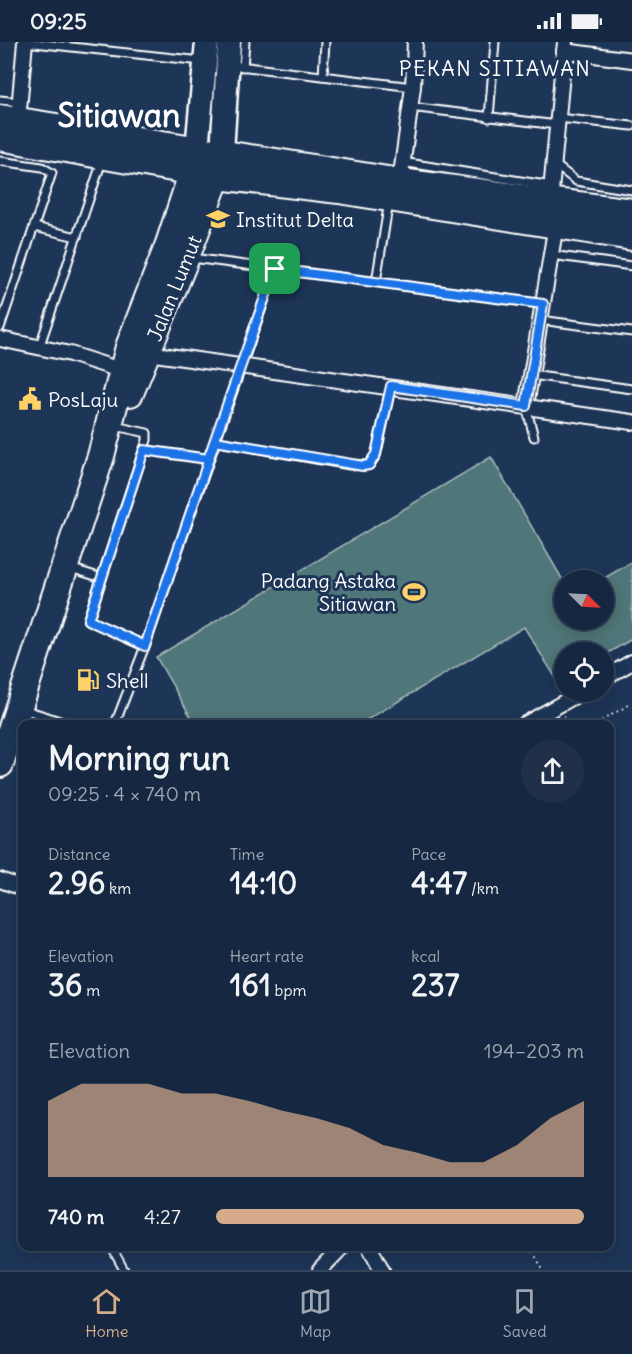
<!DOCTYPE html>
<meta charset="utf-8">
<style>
body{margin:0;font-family:Delius,sans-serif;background:#1f3048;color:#f1f3f6;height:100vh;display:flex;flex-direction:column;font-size:22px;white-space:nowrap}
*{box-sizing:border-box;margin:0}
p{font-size:20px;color:#9ea6b1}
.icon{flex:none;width:33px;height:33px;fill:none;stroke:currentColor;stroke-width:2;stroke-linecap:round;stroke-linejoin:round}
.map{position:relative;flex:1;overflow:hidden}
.details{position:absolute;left:18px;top:678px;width:596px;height:531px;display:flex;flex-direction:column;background:#162841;border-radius:12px;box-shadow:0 3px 15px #0003,0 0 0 2px #35445a}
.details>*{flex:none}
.needle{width:39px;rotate:114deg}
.fabs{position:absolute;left:554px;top:528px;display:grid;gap:12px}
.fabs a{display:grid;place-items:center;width:60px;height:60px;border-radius:50%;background:#162841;box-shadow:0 3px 15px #0003,0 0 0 2px #35445a;font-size:30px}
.pin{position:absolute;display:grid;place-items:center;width:51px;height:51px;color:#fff;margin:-26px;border-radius:12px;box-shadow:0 3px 9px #0006}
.round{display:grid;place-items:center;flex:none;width:63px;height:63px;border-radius:32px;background:#1f3048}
.head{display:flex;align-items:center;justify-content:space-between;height:102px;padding:0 30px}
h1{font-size:33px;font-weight:700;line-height:45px}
.stats{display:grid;grid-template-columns:repeat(3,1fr);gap:9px;height:102px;padding:6px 30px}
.stats div{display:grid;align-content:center}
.stats b{font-size:30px;font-weight:700}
.stats small{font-size:16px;font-weight:400}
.stats p{font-size:16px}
.chart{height:168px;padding:12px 30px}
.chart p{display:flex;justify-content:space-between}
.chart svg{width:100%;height:108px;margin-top:6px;fill:#d6ab8b;opacity:.7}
ul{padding:0 30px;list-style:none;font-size:20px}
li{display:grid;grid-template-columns:96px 72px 1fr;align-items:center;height:45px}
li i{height:15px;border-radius:8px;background:#d6ab8b}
.status{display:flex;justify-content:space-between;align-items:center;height:42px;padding:0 30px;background:#162841;direction:ltr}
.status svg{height:16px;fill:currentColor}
.menu{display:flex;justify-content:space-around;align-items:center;height:84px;border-top:2px solid #35445a;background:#162841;font-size:16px;color:#9ea6b1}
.menu a{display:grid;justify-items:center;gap:3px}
.menu .on{color:#d6ab8b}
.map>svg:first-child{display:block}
</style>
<div class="status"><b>09:25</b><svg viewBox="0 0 49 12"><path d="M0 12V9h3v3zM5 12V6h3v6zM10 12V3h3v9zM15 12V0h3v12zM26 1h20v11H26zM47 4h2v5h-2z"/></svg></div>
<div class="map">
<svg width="632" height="1228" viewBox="0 0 632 1228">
<rect width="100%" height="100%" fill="#1d3557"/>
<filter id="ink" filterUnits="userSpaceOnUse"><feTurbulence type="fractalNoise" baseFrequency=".0167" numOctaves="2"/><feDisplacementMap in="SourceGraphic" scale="12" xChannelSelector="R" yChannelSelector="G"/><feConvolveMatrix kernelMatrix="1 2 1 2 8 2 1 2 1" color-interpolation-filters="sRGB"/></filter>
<g filter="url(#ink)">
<polygon fill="#507678" stroke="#a8babc" stroke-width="1.5" points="491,415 564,540 564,578 603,578 601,538 632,520 632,597 603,614 603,610 564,610 564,638 559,641 524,585 360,682 195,682 156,615"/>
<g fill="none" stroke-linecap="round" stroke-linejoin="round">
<g stroke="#fff" stroke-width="11">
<g id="lane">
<polyline points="25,0 202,19"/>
<polyline points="231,23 413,45"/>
<polyline points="243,25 245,0"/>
<polyline points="323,34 325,0"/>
<polyline points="0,58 20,60"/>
<polyline points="410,65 557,83"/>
<polyline points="489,76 495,0"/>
<polyline points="558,76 632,84"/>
<polyline points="0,119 42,125 52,131 0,286"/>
<polyline points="402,120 552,144"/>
<polyline points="554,122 576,139 632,148"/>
<polyline points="34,185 77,195"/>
<polyline points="551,213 632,224"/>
<polyline points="192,216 543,262"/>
<polyline points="376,240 389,159"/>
<polyline points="540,278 632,290"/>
<polyline points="39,306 102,119"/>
<polyline points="531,333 632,347"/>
<polyline points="526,364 534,395"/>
<polyline points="115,384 147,391 147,398 88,578 145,604"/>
<polyline points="215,399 350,423 369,423 376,413 391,344"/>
<polyline points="144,408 208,417"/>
<polyline points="70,526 102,536"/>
<polyline points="23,667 69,682"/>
<polyline points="115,682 145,604 275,227"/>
<polyline points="111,1204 124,1228"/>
</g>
</g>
<g stroke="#fff" stroke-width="18">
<g id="street">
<polyline points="564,9 632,18"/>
<polyline points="18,79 25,0"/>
<polyline points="400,140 413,45 415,0"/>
<polyline points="550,160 565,0"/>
<polyline points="0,297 70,312 123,329"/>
<polyline points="148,311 632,380"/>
<polyline points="526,364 556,182"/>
<polyline points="603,637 632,620"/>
<polyline points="525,682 582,650"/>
<polyline points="0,838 22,846"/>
<polyline points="369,1204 382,1228"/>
<polyline points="320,1228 343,1204"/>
</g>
</g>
<g stroke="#fff" stroke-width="27">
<g id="primary">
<polyline points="197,107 207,0"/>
<polyline points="222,110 229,0"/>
</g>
</g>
<g stroke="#fff" stroke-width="30">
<g id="highway">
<polyline points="0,76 400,140 632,170"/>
<polyline points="0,95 217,134 339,148 632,195"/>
<polyline points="130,351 186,215 217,134 220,117"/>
<polyline points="0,722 101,414 129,305 169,202 193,129 197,107"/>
</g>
</g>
<g stroke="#fff" stroke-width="2" stroke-dasharray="1.5 4.5" stroke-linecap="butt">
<polyline points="564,674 569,682"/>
<polyline points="596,682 632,661"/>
<polyline points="530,1204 543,1228"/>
</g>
<use href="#lane" stroke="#1d3557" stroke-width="7"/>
<use href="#street" stroke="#1d3557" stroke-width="14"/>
<use href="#primary" stroke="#1d3557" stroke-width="22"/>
<use href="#highway" stroke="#1d3557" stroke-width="26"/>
</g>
</g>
<g fill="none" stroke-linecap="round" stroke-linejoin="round" filter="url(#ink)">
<g stroke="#fff" stroke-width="12">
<polyline id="route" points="275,227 208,417 144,408 88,578 145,604 215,399 363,424 369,423 376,412 391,344 526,364 543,262 275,227"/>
</g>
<use href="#route" stroke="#1a73e8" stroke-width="8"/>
</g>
<defs>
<g id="university-bare" transform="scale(1.8)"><path d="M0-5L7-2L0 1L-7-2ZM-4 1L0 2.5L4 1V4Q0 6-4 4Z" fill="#ffd166" stroke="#1d3557" stroke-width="2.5" paint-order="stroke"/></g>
<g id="civic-bare" transform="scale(1.8)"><path d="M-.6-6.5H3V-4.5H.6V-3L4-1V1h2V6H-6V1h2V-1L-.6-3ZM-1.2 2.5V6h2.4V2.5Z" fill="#ffd166" stroke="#1d3557" stroke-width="2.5" paint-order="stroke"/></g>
<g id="stadium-bare" transform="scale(1.8)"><path d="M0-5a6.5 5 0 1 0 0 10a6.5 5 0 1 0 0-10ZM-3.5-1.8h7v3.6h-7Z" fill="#ffd166" stroke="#1d3557" stroke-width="2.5" paint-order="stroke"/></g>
<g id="fuel-bare" transform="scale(1.8)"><path d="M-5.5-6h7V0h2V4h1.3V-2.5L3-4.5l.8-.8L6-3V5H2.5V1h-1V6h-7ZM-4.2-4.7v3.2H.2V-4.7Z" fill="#ffd166" stroke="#1d3557" stroke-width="2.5" paint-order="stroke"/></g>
</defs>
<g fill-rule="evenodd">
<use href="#university-bare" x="218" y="177"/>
<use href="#civic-bare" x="30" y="357"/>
<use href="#stadium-bare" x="414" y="550"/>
<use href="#fuel-bare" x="88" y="638"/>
</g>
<g text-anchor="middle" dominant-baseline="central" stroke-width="6" stroke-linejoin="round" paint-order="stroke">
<g font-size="20" fill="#fff" stroke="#1d3557" text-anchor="start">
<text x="236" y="177">Institut Delta</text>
<text x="48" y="357">PosLaju</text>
<text x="396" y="538" text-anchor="end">Padang Astaka<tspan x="396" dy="23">Sitiawan</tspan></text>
<text x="106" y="638">Shell</text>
</g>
<g font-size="20" fill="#fff" stroke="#1d3557">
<text transform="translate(174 246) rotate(-68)">Jalan Lumut</text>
</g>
<g font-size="21" letter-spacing="1.5" fill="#fff" stroke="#1d3557">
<text x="495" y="26">PEKAN SITIAWAN</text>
</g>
<g font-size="32" font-weight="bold" fill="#fff" stroke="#1d3557">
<text x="119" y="73">Sitiawan</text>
</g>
</g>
</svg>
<div class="fabs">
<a><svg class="needle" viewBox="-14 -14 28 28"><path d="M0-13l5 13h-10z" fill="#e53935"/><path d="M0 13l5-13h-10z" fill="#9ea6b1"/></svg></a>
<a><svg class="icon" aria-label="locate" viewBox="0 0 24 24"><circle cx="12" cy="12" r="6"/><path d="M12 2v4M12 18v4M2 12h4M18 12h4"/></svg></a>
</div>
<div class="pin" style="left:275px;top:227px;background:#1e9e55"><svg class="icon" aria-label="arrive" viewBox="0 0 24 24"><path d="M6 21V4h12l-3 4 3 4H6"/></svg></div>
<section class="details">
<div class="head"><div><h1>Morning run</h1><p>09:25 · 4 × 740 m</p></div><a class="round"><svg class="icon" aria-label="share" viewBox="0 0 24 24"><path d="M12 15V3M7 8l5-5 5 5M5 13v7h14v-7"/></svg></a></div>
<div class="stats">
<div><p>Distance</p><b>2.96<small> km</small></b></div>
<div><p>Time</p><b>14:10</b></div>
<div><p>Pace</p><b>4:47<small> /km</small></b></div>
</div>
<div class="stats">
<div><p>Elevation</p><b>36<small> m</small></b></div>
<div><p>Heart rate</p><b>161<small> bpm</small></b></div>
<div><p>kcal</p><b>237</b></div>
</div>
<div class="chart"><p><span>Elevation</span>194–203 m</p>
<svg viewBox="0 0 160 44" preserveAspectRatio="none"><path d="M0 44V13L10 6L20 6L30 6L40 10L50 10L60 13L70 17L80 20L90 24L100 31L110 34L120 38L130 38L140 31L150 20L160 13V44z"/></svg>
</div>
<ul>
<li><b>740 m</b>4:27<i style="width:100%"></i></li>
</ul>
</section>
</div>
<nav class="menu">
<a class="on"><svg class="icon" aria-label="home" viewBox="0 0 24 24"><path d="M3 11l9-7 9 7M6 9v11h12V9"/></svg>Home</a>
<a><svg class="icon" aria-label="map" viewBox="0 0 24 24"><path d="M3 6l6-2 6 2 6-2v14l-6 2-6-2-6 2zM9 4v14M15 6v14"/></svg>Map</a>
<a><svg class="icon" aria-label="saved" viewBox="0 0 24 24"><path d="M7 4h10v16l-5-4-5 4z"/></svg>Saved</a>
</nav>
